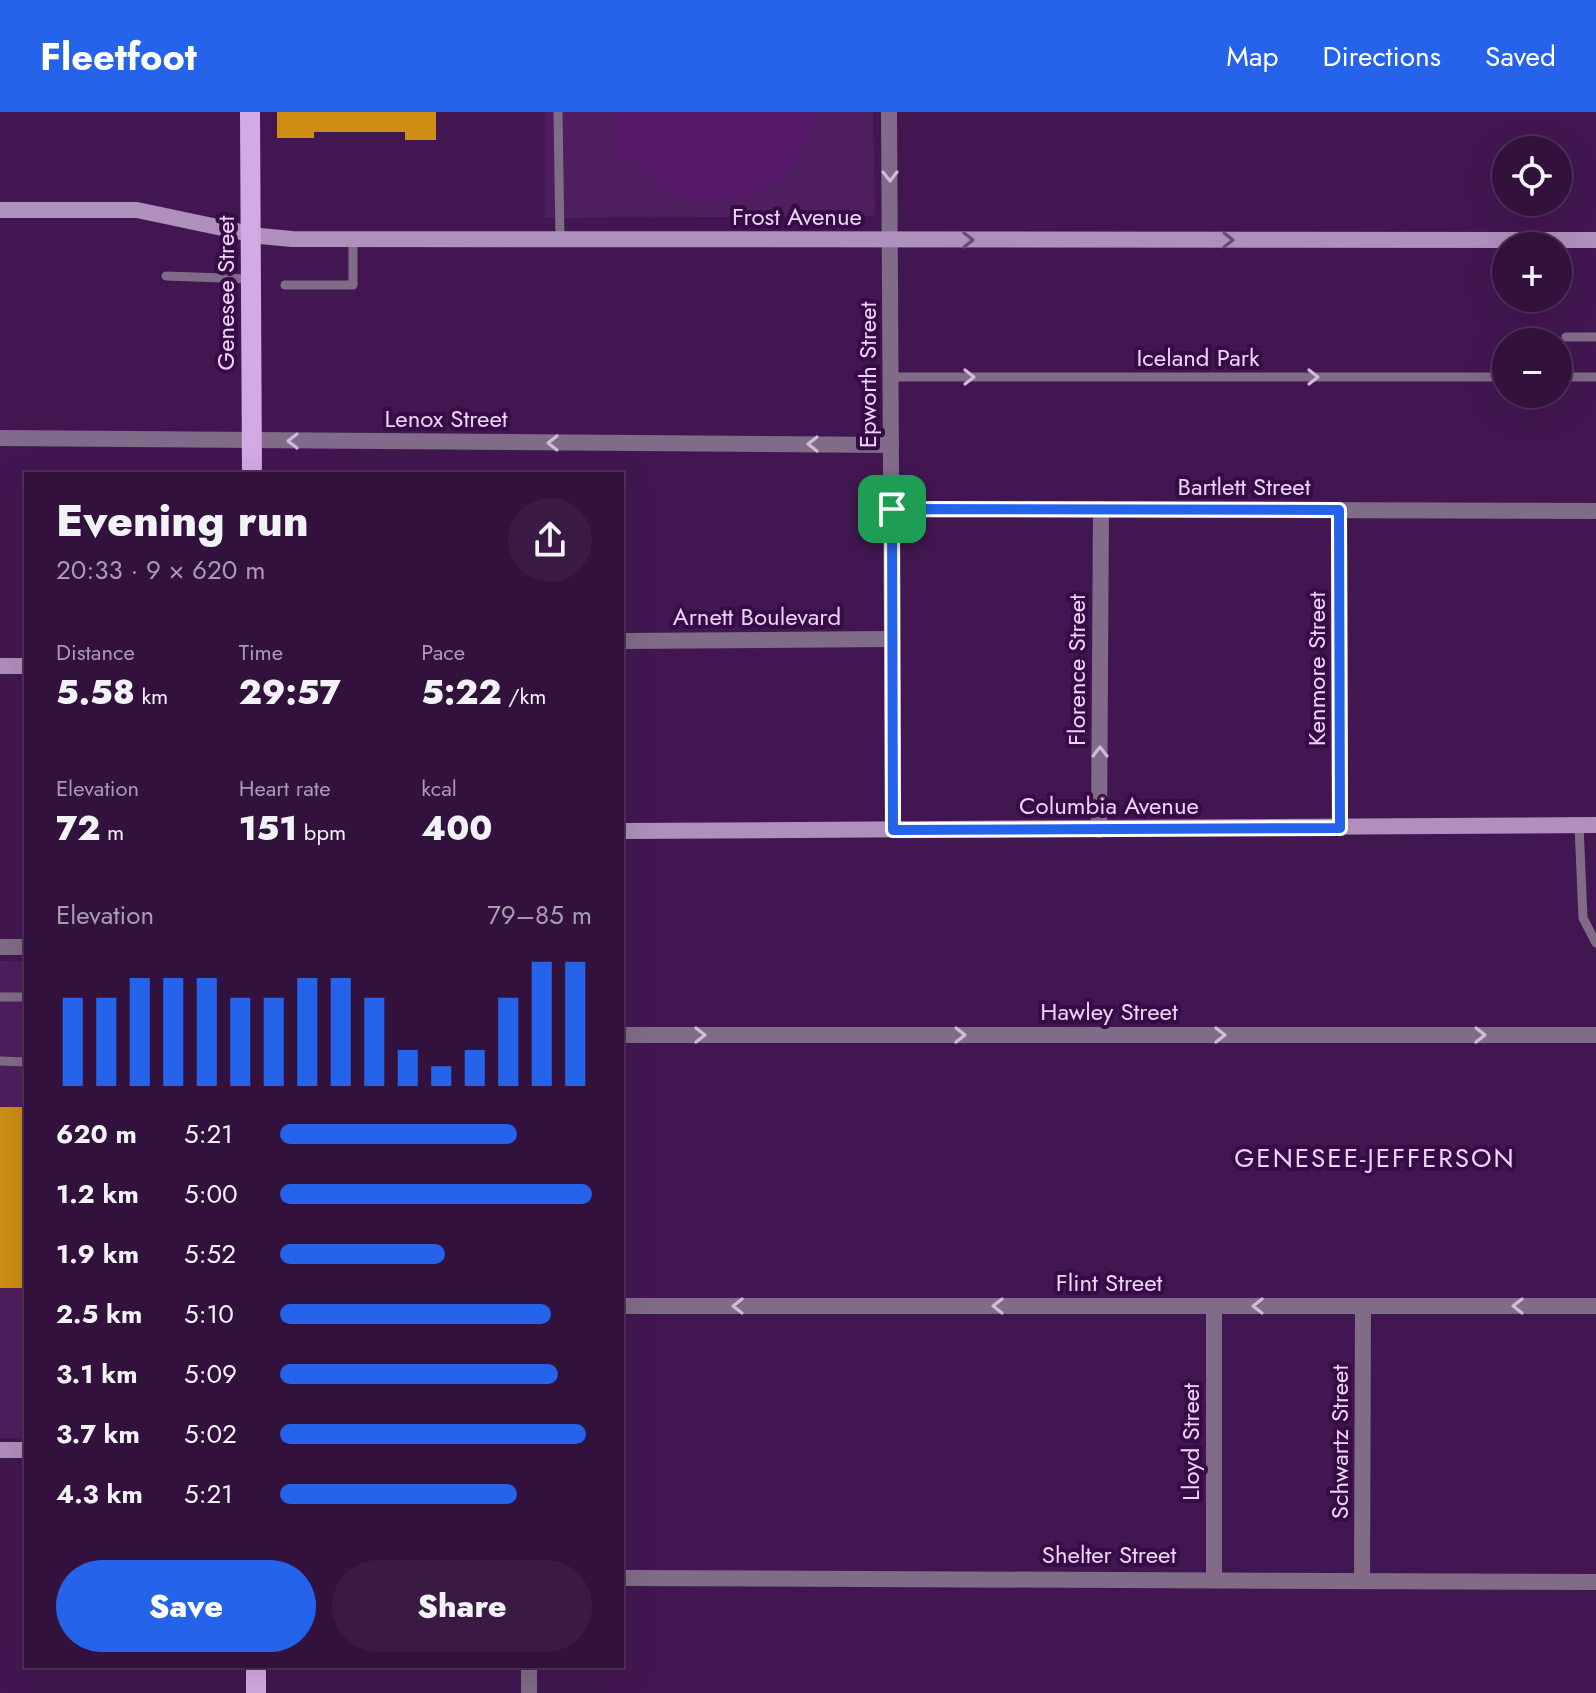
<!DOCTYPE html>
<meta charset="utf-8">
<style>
body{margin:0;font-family:Jost,sans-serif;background:#3a1a44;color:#f1f3f6;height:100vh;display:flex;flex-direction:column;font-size:30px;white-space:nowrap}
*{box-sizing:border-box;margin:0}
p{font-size:26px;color:#a89db0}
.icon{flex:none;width:44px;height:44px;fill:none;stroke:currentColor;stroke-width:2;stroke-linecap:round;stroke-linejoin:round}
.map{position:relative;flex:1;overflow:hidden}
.details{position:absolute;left:24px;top:360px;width:600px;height:1196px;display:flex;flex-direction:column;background:#32113d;border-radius:0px;box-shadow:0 8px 32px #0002,0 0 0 2px #4d3157}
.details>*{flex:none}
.controls{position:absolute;left:1492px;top:24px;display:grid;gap:16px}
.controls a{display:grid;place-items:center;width:80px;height:80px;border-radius:50%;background:#32113d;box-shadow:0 8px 32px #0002,0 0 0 2px #4d3157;font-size:40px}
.pin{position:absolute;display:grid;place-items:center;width:68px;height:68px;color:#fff;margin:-34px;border-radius:16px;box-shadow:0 4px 12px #0006}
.round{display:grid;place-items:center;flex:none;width:84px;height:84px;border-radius:42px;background:#3a1a44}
.summary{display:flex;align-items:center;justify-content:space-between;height:136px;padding:0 32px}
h1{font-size:44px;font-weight:800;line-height:60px}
.stats{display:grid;grid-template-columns:repeat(3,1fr);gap:12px;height:136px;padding:8px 32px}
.stats div{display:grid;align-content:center}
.stats b{font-size:34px;font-weight:800}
.stats small{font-size:22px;font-weight:400}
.stats p{font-size:22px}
.chart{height:224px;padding:16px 32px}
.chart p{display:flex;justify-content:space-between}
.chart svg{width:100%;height:144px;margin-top:8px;stroke:#2563eb;stroke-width:6}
.action{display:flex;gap:16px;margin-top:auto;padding:16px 32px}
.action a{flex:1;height:92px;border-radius:48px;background:#2563eb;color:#fff;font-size:32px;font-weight:800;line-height:92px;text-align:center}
.action a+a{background:#3a1a44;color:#f1f3f6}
ul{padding:0 32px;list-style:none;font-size:26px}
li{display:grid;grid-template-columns:128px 96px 1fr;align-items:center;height:60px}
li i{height:20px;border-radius:10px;background:#2563eb}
header{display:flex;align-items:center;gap:48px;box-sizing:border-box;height:112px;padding:0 40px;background:#2563eb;color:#fff}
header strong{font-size:38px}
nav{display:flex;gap:44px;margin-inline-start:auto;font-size:28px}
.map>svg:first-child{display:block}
</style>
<header>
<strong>Fleetfoot</strong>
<nav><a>Map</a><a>Directions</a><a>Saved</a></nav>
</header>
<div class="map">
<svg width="1596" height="1581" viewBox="0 0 1596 1581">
<rect width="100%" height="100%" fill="#421751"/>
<g fill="#4e1e5e">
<polygon points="545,0 873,0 875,104 545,106"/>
<rect x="0" y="849" width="26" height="477"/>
</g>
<polygon fill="#571a6b" points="613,0 818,0 803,37 781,68 750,86 701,89 668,81 631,48 614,48"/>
<g fill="#cd8e13">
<polygon points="277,0 436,0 436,28 405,28 405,20 314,20 314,26 277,26"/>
<rect x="0" y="995" width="26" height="181"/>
</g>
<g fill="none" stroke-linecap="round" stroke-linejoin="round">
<g stroke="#806c88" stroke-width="9">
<polyline points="558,0 560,128"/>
<polyline points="166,164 250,167"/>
<polyline points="285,173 353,173 353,127"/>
<polyline points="1566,225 1596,225"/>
<polyline points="891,265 1506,265"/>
<polyline points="1558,265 1596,265"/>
<polyline points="1579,713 1583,806 1596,831"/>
<polyline points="0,885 26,885"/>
<polyline points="0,949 26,950"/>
</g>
<g stroke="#806c88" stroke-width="16">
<polyline points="889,0 893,718"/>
<polyline points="0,326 891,333"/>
<polyline points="892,397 1596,399"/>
<polyline points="1339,398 1340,716"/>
<polyline points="622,529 892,527"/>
<polyline points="1099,718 1101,397"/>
<polyline points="0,835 26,835"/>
<polyline points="622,923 1596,923"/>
<polyline points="622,1194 1596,1194"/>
<polyline points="1214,1194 1214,1467"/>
<polyline points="622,1466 1596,1470"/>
<polyline points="1362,1467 1363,1194"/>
<polyline points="529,1554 529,1581"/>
</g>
<g stroke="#af8fbb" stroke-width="16">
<polyline points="0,98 137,98 260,124 292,127 1596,128"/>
<polyline points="0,554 26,554"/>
<polyline points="622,719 1596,713"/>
<polyline points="0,1338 26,1338"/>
</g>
<g stroke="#d3aae3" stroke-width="20">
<polyline points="250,0 252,362"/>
<polyline points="256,1554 256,1581"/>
</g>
</g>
<defs><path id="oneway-chevron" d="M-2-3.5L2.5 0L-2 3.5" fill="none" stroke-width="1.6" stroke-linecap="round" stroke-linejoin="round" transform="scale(2)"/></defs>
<g stroke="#d1bada">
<use href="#oneway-chevron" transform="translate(890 64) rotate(90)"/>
<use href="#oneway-chevron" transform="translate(969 265)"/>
<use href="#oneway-chevron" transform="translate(1313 265)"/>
<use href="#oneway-chevron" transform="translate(293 329) rotate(-180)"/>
<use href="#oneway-chevron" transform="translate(553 331) rotate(-180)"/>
<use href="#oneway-chevron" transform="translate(813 332) rotate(-180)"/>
<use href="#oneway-chevron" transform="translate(1100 640) rotate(-90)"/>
<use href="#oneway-chevron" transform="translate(700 923)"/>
<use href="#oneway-chevron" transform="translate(960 923)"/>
<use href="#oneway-chevron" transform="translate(1220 923)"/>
<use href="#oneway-chevron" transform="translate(1480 923)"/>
<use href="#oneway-chevron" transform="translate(738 1194) rotate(180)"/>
<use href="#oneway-chevron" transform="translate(998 1194) rotate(180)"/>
<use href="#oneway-chevron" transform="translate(1258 1194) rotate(180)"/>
<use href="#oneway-chevron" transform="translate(1518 1194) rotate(180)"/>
</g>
<g stroke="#6d467a">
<use href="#oneway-chevron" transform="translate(968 128)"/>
<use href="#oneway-chevron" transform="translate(1228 128)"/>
</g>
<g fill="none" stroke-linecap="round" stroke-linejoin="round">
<g stroke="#fff" stroke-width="16">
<polygon id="route" points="892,397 1339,398 1340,716 893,718"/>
</g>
<use href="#route" stroke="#2563eb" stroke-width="10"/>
</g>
<g text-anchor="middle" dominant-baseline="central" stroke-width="8" stroke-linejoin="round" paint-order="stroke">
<g font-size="24" fill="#ecd4f6" stroke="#370b45">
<text x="797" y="104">Frost Avenue</text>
<text transform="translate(225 181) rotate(-90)">Genesee Street</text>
<text x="1198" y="245">Iceland Park</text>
<text transform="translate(867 263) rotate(-90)">Epworth Street</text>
<text x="446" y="306">Lenox Street</text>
<text x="1244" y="374">Bartlett Street</text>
<text x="757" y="504">Arnett Boulevard</text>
<text transform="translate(1316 557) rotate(-90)">Kenmore Street</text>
<text transform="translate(1076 558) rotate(-90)">Florence Street</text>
<text x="1109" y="693">Columbia Avenue</text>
<text x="1109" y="899">Hawley Street</text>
<text x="1109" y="1170">Flint Street</text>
<text transform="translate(1190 1330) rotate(-90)">Lloyd Street</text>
<text transform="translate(1339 1330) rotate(-90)">Schwartz Street</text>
<text x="1109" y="1442">Shelter Street</text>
</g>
<g font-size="26" letter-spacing="2" fill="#ecd4f6" stroke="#370b45">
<text x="1375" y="1046">GENESEE-JEFFERSON</text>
</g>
</g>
</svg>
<div class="controls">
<a><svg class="icon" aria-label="locate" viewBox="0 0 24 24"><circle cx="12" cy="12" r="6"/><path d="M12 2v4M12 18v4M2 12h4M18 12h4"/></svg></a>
<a>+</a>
<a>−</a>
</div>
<div class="pin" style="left:892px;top:397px;background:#1e9e55"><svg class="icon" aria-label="arrive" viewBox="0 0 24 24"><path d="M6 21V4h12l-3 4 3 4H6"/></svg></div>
<section class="details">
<div class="summary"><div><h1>Evening run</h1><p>20:33 · 9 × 620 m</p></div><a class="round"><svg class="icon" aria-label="share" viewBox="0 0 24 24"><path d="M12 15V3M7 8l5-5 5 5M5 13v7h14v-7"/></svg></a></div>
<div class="stats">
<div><p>Distance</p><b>5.58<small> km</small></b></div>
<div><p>Time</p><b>29:57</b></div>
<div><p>Pace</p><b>5:22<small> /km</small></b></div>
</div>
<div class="stats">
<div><p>Elevation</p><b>72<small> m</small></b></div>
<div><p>Heart rate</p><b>151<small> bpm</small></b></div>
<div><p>kcal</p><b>400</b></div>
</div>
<div class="chart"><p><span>Elevation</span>79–85 m</p>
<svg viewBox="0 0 160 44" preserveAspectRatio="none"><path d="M5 44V17M15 44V17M25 44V11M35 44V11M45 44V11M55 44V17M65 44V17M75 44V11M85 44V11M95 44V17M105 44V33M115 44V38M125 44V33M135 44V17M145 44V6M155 44V6"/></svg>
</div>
<ul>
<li><b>620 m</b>5:21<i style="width:76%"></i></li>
<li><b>1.2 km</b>5:00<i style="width:100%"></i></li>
<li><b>1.9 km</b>5:52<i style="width:53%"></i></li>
<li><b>2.5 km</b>5:10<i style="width:87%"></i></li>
<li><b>3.1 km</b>5:09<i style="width:89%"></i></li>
<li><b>3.7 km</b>5:02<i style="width:98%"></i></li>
<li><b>4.3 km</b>5:21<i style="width:76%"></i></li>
</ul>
<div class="action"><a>Save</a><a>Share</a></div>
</section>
</div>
